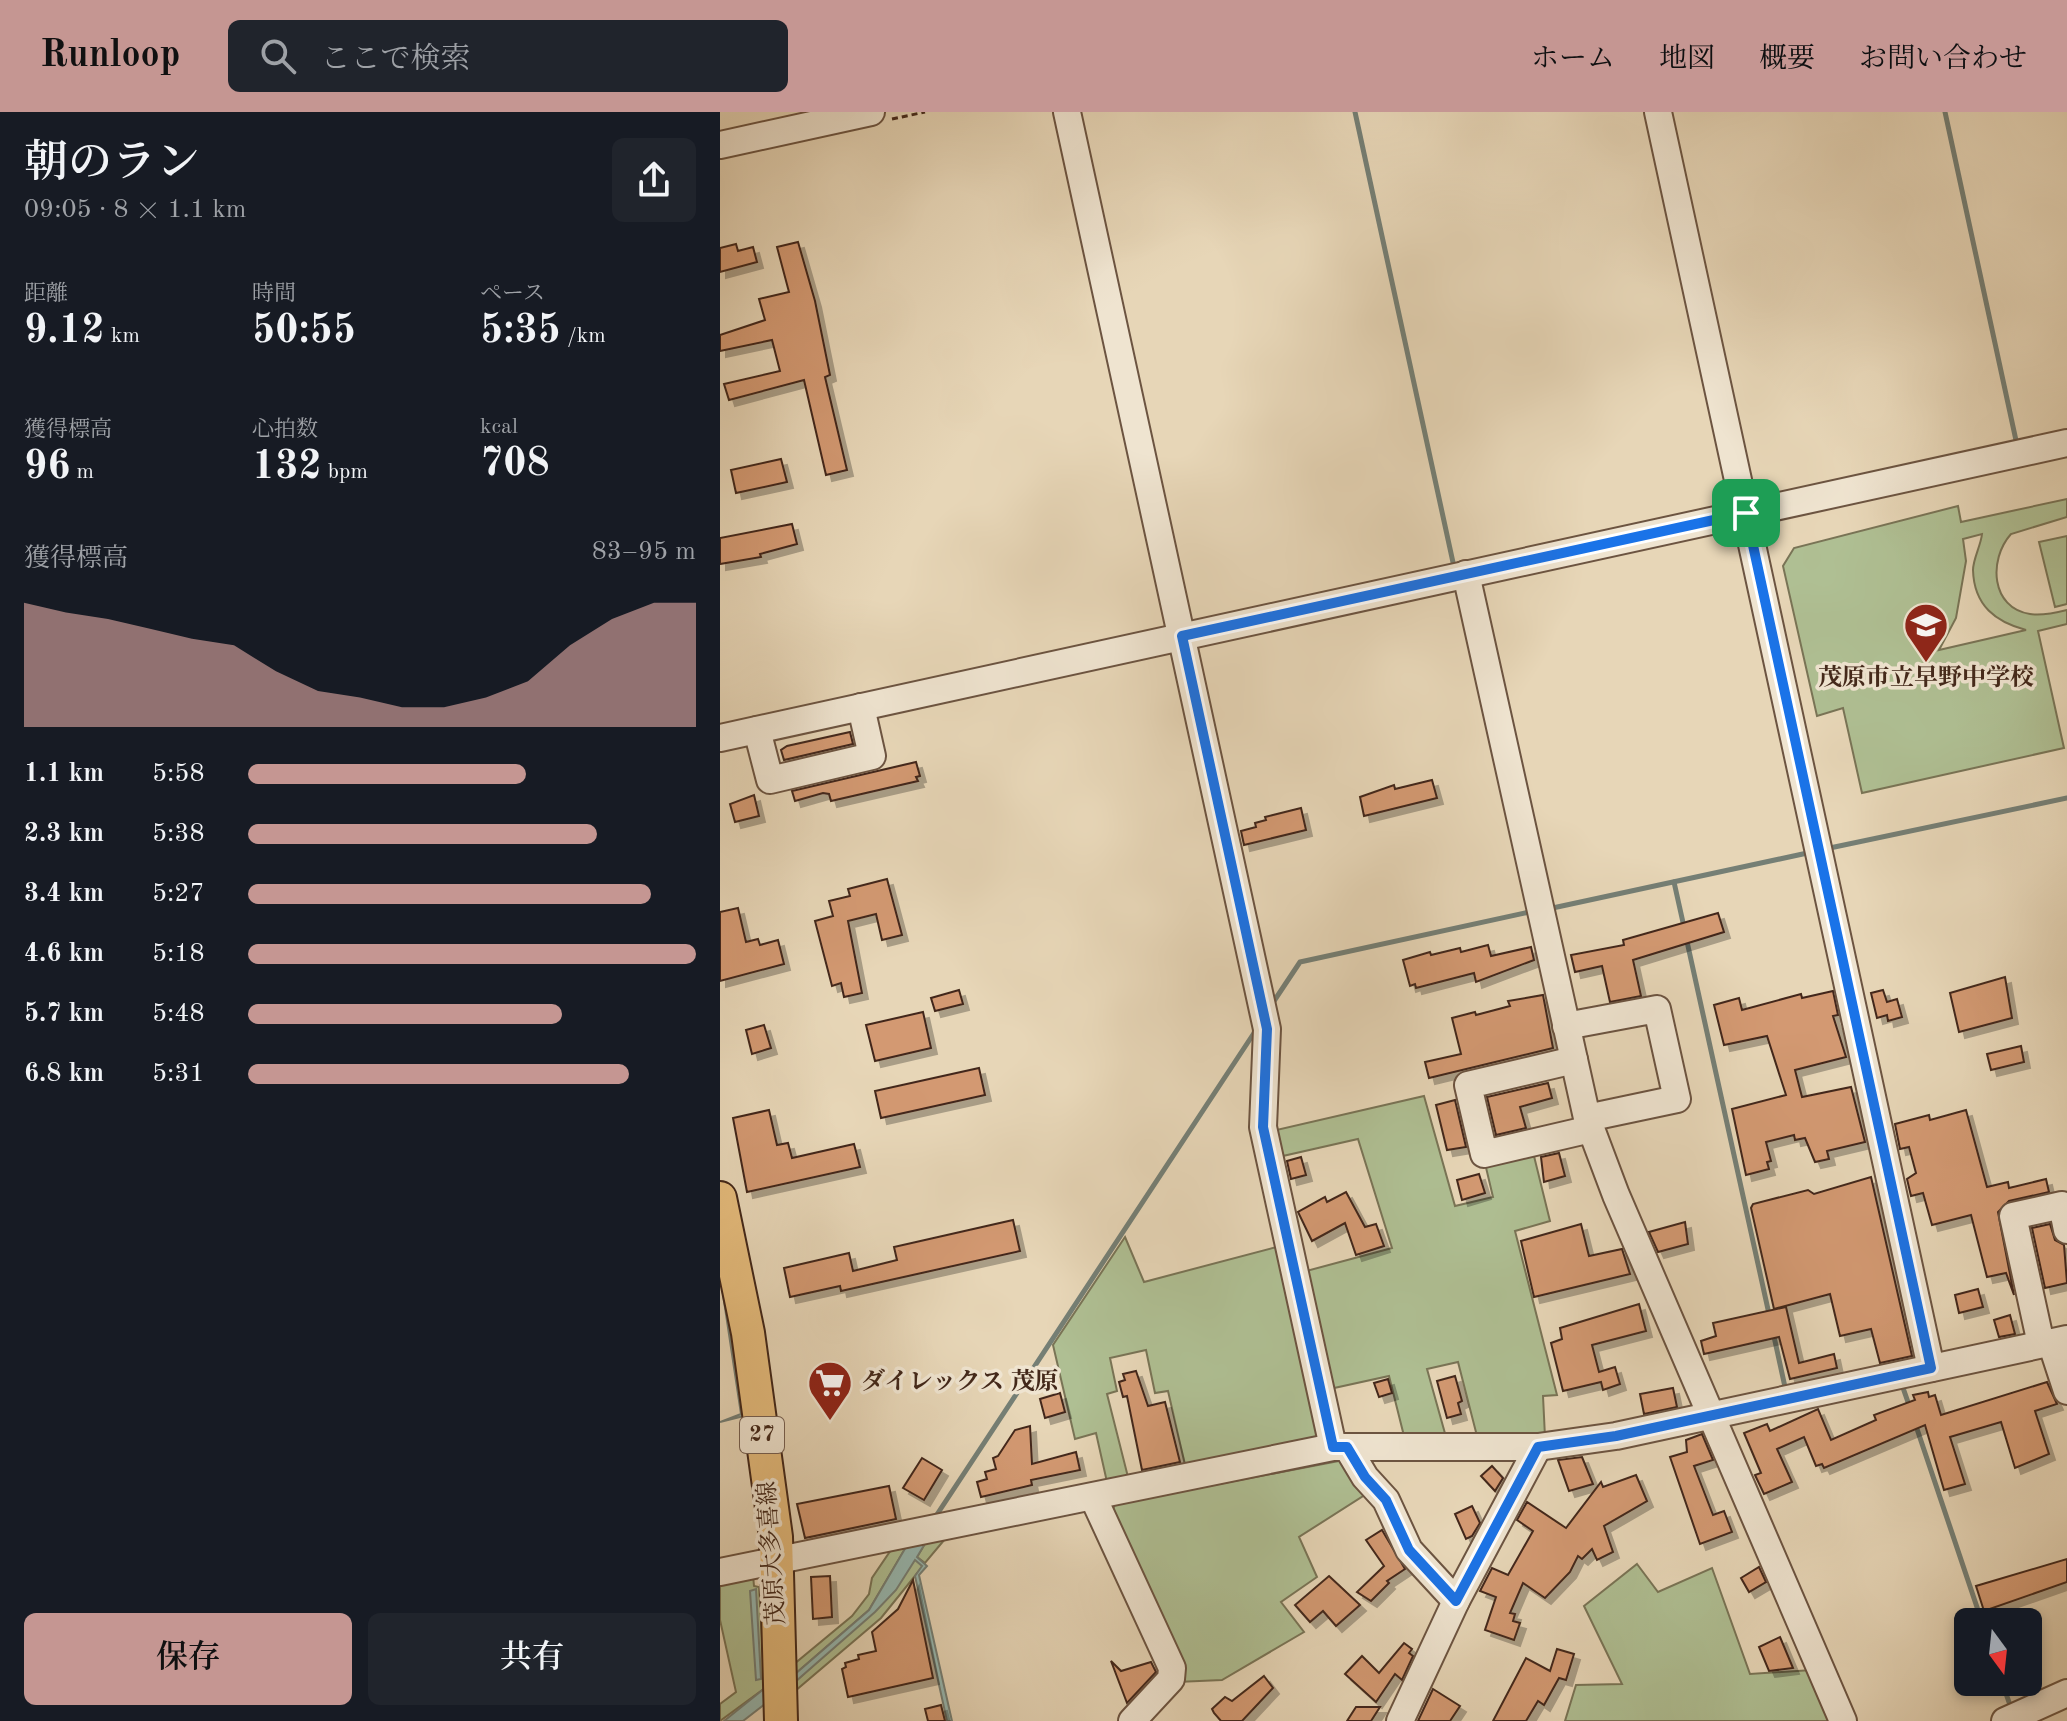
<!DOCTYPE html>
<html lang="ja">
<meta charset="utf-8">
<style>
body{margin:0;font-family:"Old Standard TT","Noto Serif JP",serif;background:#20242c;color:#f1f3f6;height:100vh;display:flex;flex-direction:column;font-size:30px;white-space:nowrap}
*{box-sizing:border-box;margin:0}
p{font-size:26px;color:#9ea1a6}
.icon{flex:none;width:44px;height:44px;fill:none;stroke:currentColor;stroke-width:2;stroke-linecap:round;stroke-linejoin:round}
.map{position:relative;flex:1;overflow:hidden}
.details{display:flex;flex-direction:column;background:#171b24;width:720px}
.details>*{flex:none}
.needle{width:52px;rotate:165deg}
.buttons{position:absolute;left:1234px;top:1496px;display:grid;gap:16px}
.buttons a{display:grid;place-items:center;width:88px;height:88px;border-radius:12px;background:#171b24;box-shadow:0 4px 12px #0003;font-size:40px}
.pin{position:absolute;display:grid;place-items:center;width:68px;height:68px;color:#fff;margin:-34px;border-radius:16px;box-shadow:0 4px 12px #0006}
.round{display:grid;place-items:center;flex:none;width:84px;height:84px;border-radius:12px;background:#20242c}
.overview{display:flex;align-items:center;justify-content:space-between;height:136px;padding:0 24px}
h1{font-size:44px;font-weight:600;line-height:60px}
.metrics{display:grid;grid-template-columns:repeat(3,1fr);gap:12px;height:136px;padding:8px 24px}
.metrics div{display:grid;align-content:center}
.metrics b{font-size:40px;font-weight:600}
.metrics small{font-size:22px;font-weight:400}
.metrics p{font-size:22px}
.chart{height:224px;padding:16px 24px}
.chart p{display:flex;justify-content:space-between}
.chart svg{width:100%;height:144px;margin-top:8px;fill:#c59692;opacity:.7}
.button{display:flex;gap:16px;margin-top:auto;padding:16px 24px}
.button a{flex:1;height:92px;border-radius:12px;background:#c59692;color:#111;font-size:32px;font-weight:600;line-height:92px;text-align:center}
.button a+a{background:#20242c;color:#f1f3f6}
ul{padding:0 24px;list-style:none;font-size:26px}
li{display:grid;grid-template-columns:128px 96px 1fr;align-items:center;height:60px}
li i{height:20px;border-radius:10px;background:#c59692}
header{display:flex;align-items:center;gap:48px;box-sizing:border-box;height:112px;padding:0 40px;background:#c59692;color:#111}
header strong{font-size:38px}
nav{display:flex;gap:44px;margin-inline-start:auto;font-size:28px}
.search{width:560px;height:72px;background:#20242c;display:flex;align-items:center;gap:20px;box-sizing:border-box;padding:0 28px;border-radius:12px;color:#9ea1a6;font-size:30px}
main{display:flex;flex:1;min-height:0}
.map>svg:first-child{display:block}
</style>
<header>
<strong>Runloop</strong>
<div class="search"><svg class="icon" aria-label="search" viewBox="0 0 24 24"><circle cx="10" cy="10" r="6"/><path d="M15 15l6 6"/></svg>ここで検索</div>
<nav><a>ホーム</a><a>地図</a><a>概要</a><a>お問い合わせ</a></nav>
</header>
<main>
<section class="details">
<div class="overview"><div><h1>朝のラン</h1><p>09:05 · 8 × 1.1 km</p></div><a class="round"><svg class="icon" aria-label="share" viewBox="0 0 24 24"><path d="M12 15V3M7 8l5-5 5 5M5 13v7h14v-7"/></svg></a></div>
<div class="metrics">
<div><p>距離</p><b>9.12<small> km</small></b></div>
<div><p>時間</p><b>50:55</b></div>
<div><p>ペース</p><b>5:35<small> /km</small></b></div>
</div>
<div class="metrics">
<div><p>獲得標高</p><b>96<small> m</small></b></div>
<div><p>心拍数</p><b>132<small> bpm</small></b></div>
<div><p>kcal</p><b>708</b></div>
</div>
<div class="chart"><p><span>獲得標高</span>83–95 m</p>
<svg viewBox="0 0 160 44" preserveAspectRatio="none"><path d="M0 44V6L10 9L20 11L30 14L40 17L50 19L60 27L70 33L80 35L90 38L100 38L110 35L120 30L130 19L140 11L150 6L160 6V44z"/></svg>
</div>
<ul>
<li><b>1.1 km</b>5:58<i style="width:62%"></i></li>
<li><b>2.3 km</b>5:38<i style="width:78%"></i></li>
<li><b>3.4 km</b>5:27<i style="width:90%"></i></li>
<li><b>4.6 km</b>5:18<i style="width:100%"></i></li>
<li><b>5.7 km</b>5:48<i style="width:70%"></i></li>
<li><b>6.8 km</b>5:31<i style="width:85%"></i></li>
</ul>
<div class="button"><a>保存</a><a>共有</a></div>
</section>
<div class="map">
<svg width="1347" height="1609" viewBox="0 0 1347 1609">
<defs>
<filter id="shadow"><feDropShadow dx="6" dy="6" stdDeviation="0" flood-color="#0004"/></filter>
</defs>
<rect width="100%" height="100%" fill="#e7d6b7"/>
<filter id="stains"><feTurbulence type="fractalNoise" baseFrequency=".0025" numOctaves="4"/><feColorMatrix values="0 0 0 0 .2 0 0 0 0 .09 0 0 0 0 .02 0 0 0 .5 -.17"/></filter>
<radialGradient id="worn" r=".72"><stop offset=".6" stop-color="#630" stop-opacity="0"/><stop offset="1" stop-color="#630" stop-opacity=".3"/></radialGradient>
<g fill="#afbf93" stroke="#797456" stroke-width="2" fill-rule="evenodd">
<path d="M1347 387V405L1291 422C1268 448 1271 496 1310 502 1322 504 1335 501 1347 498V512L1318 519 1344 636 1142 681 1123 596 1097 604 1063 454 1074 436 1238 394 1241 410ZM1262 422C1261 433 1253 447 1253 458 1254 494 1276 510 1306 518L1219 538 1236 506 1246 449 1243 427Z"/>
<polygon points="1347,424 1347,492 1335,495 1319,430"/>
<polygon points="704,984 735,1094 773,1085 764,1047 812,1036 830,1109 795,1119 837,1283 823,1284 825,1325 757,1324 738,1250 707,1257 726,1325 684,1324 669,1264 605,1278 579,1161 672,1136 638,1027 554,1046 548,1020"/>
<polygon points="405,1125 424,1170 564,1133 601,1324 465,1353 448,1279 435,1281 426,1238 390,1246 397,1279 387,1282 408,1365 387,1370 376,1321 355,1327 333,1233"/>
<polygon points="624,1348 654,1377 579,1425 597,1465 561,1490 584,1520 502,1568 457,1570 389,1408 395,1392"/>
<polygon points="225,1427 205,1451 197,1445 206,1430"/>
<polygon points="186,1435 149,1498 74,1563 73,1553 132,1504 149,1482 152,1466 171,1438"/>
<path d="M195 1447 203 1454 161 1506 75 1579V1570C116 1532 163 1497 195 1447Z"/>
<polygon points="917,1452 938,1480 992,1456 1030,1562 1092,1558 1115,1609 845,1609 856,1573 902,1572 864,1494"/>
<polygon points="33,1463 34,1474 39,1475 45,1576 0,1609 0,1592 16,1580 0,1508 0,1470"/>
</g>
<g fill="#97b9b2" stroke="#757f75" stroke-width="2">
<polygon points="1,1169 24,1304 0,1310 21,1302"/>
<polygon points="206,1430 197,1445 207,1454 199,1463 232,1609 227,1609 195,1464 202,1454 195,1448 176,1478 155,1500 75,1570 74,1563 149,1498 186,1435"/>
<polygon points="36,1477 41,1567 36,1568 30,1479"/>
<polygon points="45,1576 45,1592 23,1609 4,1609"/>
</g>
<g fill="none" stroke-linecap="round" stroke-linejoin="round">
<g stroke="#757f75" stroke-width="5">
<polyline points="635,0 734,455"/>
<polyline points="1225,0 1297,333"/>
<polyline points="1105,737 1347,686"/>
<polyline points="954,770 964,815"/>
<polyline points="828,797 1092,740"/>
<polyline points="966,825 1049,1202"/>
<polyline points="552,892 580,850 814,799"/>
<polyline points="1053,1220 1065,1275"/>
<polyline points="1182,1273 1189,1293"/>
<polyline points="1195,1311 1262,1510"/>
<polyline points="214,1407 536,918"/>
<polyline points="1282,1570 1291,1596"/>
</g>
</g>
<g fill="#d39972" stroke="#43281a" stroke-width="2" filter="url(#shadow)">
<polygon points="78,130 95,189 110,263 105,265 127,358 106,363 84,268 9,288 4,272 60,259 52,228 0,239 0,223 45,208 39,187 69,180 57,135"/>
<polygon points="16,132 18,139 33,135 37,150 0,160 0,136"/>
<polygon points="61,347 67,370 16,381 11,358"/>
<polygon points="72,412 77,432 40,442 41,445 0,452 0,426"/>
<polygon points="130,620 133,632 64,648 61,638 67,634"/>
<polygon points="196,650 200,664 196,665 198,669 111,689 109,682 103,681 75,689 72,679"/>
<polygon points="712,668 717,686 644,704 640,685 674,673 675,677"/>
<polygon points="34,683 39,704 15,710 10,692"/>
<polygon points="581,696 586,718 524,733 521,719 536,715 535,711 546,708 545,705"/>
<polygon points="167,767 182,823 162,828 156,802 128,809 142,881 124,885 121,871 112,874 95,809 113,804 109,789 130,784 128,777"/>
<polygon points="18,796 26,830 38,827 40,833 58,828 64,852 0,869 0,800"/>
<polygon points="998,801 1004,820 913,848 921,884 890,890 882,854 855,860 851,843 904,833 903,828"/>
<polygon points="768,833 771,844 811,835 814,848 756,870 754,861 696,876 695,872 690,874 683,848 710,840 711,843 740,836 741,840"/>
<polygon points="1285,865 1292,906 1239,920 1230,881"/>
<polygon points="239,878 243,892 215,899 211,886"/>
<polygon points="1163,878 1167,890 1177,887 1182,905 1168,909 1167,903 1157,906 1151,881"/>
<polygon points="1113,879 1118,903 1113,904 1126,945 1075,958 1082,985 1131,975 1145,1030 1107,1039 1109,1047 1095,1050 1085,1026 1075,1028 1074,1023 1046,1030 1051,1049 1047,1050 1049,1057 1026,1063 1012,997 1066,983 1047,924 1004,933 994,893 1019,886 1022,898 1081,882 1082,886"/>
<polygon points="823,883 833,936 709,966 705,950 741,942 732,906 755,900 756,903 790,894 788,889"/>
<polygon points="203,900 211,936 155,949 146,913"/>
<polygon points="44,913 51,936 32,942 26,918"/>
<polygon points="1301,934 1304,950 1271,958 1267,942"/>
<polygon points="259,956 265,983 161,1006 155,979"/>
<polygon points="828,971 832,986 800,995 806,1016 776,1023 767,985"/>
<polygon points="735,988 746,1035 727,1038 716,993"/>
<polygon points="49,998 57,1033 68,1031 72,1046 134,1032 140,1055 27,1080 13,1006"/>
<polygon points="1246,998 1267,1075 1288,1070 1289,1076 1326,1067 1329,1080 1289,1089 1278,1100 1294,1183 1286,1161 1267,1165 1251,1103 1212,1113 1203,1081 1191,1084 1187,1067 1196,1061 1189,1035 1180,1037 1175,1012 1209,1003 1210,1008"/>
<polygon points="839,1041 845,1064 824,1070 821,1045"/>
<polygon points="581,1045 586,1063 571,1067 567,1049"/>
<polygon points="759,1062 765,1081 742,1088 737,1068"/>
<polygon points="1151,1065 1192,1244 1160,1251 1151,1217 1120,1224 1110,1182 1054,1197 1031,1096 1033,1092 1088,1078 1094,1082"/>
<polygon points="626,1080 645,1115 656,1112 664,1134 636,1143 625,1111 592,1129 578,1100 605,1085 607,1090"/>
<polygon points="293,1108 300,1139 121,1179 120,1174 70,1185 64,1156 129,1141 133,1159 177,1148 174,1135"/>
<polygon points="965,1110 968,1132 938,1140 929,1120"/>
<polygon points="861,1112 869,1144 902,1137 910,1162 814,1185 801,1129"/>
<polygon points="1330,1112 1335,1128 1344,1133 1347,1171 1325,1176 1312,1116"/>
<polygon points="1258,1177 1263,1195 1239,1201 1235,1183"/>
<polygon points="919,1192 926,1219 872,1233 879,1260 895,1255 900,1272 883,1278 881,1270 843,1279 831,1231 842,1227 840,1216"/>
<polygon points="1066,1195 1079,1251 1114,1242 1117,1256 1070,1267 1059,1225 984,1242 981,1229 996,1224 993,1211"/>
<polygon points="1290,1203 1295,1222 1279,1225 1274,1208"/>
<polygon points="416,1259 428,1294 445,1290 460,1350 422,1358 407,1284 403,1285 399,1270 405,1268 403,1262"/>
<polygon points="735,1264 742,1289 738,1291 741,1302 727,1306 717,1269"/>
<polygon points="668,1267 672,1281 659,1285 654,1271"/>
<polygon points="1327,1270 1337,1292 1315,1299 1329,1342 1295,1356 1281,1310 1230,1325 1245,1372 1224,1378 1205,1313 1104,1356 1102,1352 1096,1354 1084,1325 1057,1337 1072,1370 1044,1382 1035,1363 1041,1361 1024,1321 1047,1312 1050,1319 1098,1297 1111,1328 1156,1308 1154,1303 1195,1288 1193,1283 1208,1280 1209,1285 1215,1283 1221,1303"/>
<polygon points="953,1276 957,1295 924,1302 920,1282"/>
<polygon points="340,1281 345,1300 325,1306 320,1287"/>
<polygon points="310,1314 312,1352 356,1340 360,1358 311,1368 312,1373 261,1385 257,1370 267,1367 265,1360 276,1357 273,1346 278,1344 295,1318"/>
<polygon points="982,1322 993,1348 974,1354 993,1403 1004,1399 1012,1420 980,1432 950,1345 967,1340 966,1328"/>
<polygon points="862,1345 873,1372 849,1379 838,1348"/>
<polygon points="202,1346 222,1358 204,1388 183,1376"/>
<polygon points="772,1354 783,1366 775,1379 761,1364"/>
<polygon points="916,1363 927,1389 884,1414 893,1440 877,1448 872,1437 862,1447 858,1444 850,1460 825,1486 803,1471 790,1501 795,1502 793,1509 800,1511 794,1528 765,1518 776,1485 760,1479 772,1456 788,1463 813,1419 797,1408 807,1390 846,1416 881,1370 883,1375"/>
<polygon points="169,1374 176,1407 85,1426 77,1392"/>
<polygon points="752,1394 760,1411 752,1424 746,1427 735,1402"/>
<polygon points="662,1418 685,1457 667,1469 669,1471 651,1489 637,1480 664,1454 646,1428"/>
<polygon points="1347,1447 1347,1470 1264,1499 1256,1474"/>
<polygon points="1039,1455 1046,1470 1029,1480 1021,1466"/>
<polygon points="110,1464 112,1505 93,1507 91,1465"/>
<polygon points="609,1464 640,1493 616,1514 603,1499 590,1510 575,1493"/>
<polygon points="193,1468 213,1566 128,1585 122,1557 126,1555 125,1551 139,1547 138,1543 156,1539 152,1520 178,1497"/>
<polygon points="1060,1525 1073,1556 1049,1559 1039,1535"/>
<polygon points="684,1531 692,1537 689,1541 693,1544 682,1568 675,1562 656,1590 625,1562 642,1544 659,1561"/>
<polygon points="837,1537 854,1542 846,1568 839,1566 824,1593 818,1589 806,1609 773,1609 806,1546 830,1559"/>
<polygon points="391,1549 401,1559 431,1550 436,1560 407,1591"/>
<polygon points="544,1564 553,1576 522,1609 501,1609 494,1601 492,1597 505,1585 512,1589"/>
<polygon points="713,1577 740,1594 730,1609 698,1609"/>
<polygon points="221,1593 225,1609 208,1609 205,1597"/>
<polygon points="636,1595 660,1595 651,1609 627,1609"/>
</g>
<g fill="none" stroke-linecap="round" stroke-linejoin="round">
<g stroke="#6c5441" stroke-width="30">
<g id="minor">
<polyline points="347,0 547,917 543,1015 613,1335"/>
<polyline points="938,0 1211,1256"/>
<polyline points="0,33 151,0"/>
<polyline points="746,462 867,1006 896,1083 1123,1609"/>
<polyline points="37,618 50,668 152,644 141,595"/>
<polyline points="0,626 1347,331"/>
<polyline points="846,914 937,897 957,987 867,1006"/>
<polyline points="854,948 748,973 764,1042 871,1017"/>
<polyline points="1331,1230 1347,1279"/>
<polyline points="1321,1232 1293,1104 1342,1093 1347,1118"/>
<polyline points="627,1335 645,1365 666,1388 689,1438 736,1489"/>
<polyline points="373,1385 452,1556 451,1567 412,1609"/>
<polyline points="0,1460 613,1335 818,1335 896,1324 1347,1227"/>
<polyline points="680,1609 736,1489 818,1335"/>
<polyline points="1285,1609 1347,1581"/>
</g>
</g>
<g stroke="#43281a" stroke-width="36">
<polyline id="major" points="0,1086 28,1221 56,1425 61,1609"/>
</g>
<polyline stroke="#43281a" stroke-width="3" stroke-dasharray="6 4" stroke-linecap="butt" points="172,7 205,0"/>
<use href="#minor" stroke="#efe4d0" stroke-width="26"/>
<use href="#major" stroke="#e4bb7c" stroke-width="32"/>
</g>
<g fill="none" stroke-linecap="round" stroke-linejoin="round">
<g stroke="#fff" stroke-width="16">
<polygon id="route" points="1026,401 1211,1256 896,1324 818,1335 736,1489 689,1438 666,1388 645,1365 627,1335 613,1335 543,1015 547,917 462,524"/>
</g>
<use href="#route" stroke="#1a73e8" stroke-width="10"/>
</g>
<defs>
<g id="school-pin" transform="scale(2.3)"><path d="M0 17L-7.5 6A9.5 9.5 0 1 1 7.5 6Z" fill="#8f2418" stroke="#efe4d0"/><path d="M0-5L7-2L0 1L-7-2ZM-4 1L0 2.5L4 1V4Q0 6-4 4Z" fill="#fff"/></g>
<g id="supermarket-pin" transform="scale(2.3)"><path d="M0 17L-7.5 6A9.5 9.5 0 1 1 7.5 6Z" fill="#8f2418" stroke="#efe4d0"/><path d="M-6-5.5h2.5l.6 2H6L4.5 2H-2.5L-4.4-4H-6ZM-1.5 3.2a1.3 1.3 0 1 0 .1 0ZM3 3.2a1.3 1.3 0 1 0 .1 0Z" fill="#fff"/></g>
</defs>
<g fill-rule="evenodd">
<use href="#school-pin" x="1206" y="513"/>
<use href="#supermarket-pin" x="110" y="1271"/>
</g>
<g text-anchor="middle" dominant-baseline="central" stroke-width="7" stroke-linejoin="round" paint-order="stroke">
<rect fill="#efe4d0" stroke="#776051" stroke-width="2" x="20" y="1305" width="44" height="36" rx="6"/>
<g font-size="22" font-weight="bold" fill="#43281a">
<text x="42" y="1323">27</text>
</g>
<g font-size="24" font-weight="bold" fill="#43281a" stroke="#efe4d0">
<text x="1206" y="567">茂原市立早野中学校</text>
<text x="141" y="1271" text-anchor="start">ダイレックス 茂原</text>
</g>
<g font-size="24" fill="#43281a" stroke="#efe4d0">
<text transform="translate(53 1441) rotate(-94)">茂原大多喜線</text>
</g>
</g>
<rect width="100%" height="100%" filter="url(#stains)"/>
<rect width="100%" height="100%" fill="url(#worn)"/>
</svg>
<div class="buttons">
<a><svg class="needle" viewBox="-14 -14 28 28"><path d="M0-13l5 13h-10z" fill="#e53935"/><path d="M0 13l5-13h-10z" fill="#9ea1a6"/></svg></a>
</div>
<div class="pin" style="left:1026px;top:401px;background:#1e9e55"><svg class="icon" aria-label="arrive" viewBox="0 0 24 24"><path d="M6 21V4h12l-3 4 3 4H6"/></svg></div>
</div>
</main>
